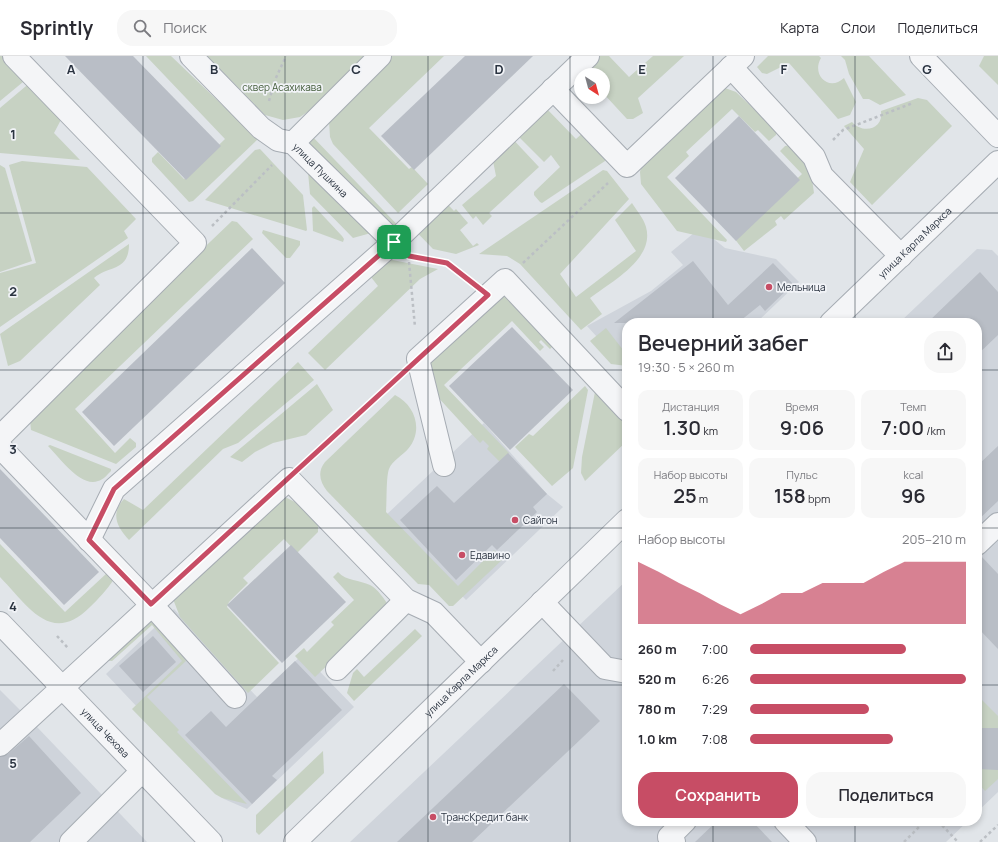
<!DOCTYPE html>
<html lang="ru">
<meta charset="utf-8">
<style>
body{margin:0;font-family:Manrope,sans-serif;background:#f7f7f7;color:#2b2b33;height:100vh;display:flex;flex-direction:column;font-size:15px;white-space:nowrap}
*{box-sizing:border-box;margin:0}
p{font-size:13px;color:#7c7c81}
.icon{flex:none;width:22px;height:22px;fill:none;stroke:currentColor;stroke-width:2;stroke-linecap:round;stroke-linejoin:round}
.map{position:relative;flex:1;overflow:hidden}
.details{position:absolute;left:622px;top:262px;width:360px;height:508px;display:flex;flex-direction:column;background:#fff;border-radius:16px;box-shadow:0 2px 6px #0003}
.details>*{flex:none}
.needle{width:26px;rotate:144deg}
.tools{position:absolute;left:574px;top:12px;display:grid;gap:8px}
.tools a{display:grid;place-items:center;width:36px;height:36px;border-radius:50%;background:#fff;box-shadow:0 2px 6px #0003;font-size:20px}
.pin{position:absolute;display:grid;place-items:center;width:34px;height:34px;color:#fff;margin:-17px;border-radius:8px;box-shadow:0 2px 6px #0006}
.round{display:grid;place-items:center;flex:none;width:42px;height:42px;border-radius:16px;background:#f7f7f7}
.overview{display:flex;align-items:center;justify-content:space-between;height:68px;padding:0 16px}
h1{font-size:22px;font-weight:600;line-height:30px}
.figures{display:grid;grid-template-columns:repeat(3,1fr);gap:6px;height:68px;padding:4px 16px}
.figures div{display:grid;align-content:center;border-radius:10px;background:#f7f7f7;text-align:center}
.figures b{font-size:20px;font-weight:600}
.figures small{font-size:11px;font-weight:400}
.figures p{font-size:11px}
.chart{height:112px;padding:8px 16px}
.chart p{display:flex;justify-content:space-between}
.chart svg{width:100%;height:72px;margin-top:4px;fill:#c74d65;opacity:.7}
.primary-button{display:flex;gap:8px;margin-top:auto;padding:8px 16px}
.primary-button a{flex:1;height:46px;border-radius:16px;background:#c74d65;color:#fff;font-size:16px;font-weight:600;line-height:46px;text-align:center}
.primary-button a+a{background:#f7f7f7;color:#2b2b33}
ul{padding:0 16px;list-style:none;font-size:13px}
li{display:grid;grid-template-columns:64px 48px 1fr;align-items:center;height:30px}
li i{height:10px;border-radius:5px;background:#c74d65}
header{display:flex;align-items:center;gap:24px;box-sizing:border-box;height:56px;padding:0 20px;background:#fff;border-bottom:1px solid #e1e1e2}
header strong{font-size:19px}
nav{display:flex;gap:22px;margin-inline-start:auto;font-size:14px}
.search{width:280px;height:36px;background:#f7f7f7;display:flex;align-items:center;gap:10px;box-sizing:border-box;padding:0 14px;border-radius:16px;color:#7c7c81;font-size:15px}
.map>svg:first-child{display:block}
</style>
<header>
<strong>Sprintly</strong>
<div class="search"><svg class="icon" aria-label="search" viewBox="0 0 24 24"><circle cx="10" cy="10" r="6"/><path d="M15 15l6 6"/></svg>Поиск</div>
<nav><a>Карта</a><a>Слои</a><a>Поделиться</a></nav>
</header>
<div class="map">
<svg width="998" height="786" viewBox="0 0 998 786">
<rect width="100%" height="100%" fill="#e1e5e9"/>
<g fill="#cfd4db">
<polygon points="700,172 725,192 776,203 799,226 756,267 627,267 627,314 587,270 651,235 683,209 671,196"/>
<polygon points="977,193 992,194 998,200 998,736 977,756 977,267 899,267"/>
<polygon points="484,367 547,438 563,451 466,544 385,460"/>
<polygon points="627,524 627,765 968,765 946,786 350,786"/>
<polygon points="174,553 257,641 303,598 354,651 247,753 224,743 106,618"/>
<polygon points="0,634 36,670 147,786 0,786"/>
</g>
<g fill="#c7d2c3">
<polygon points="0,0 9,0 29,21 0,45"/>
<polygon points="146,0 171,0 258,83 193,145 189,146 152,106 152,102 158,96 184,123 225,83"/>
<polygon points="207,0 366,0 315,51 300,61 283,64 265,59"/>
<polygon points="381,0 444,0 369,72 409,113 412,111 428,128 398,157 333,88 330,81 329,65"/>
<polygon points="589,0 609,0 629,21 653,0 684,0 638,42 643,57 633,63 627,63 603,37 603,19 587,19 585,13"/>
<path d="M768 0H819L821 2C811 19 829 36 844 22L856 46 850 59 838 63 789 7 767 18 762 17 757 11Z"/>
<polygon points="841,0 869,0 906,39 880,49 869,43 863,43 849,18 845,4"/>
<polygon points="984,0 998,0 998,29 979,10"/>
<polygon points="32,25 64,58 54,77 80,104 0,97 0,52"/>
<polygon points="725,32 736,36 777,75 776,79 769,85 758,74 755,76 732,53 686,96 689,100 667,121 727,184 726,186 677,175 641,128 640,116 643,103"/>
<path d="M918 42 927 44 952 70 872 149 850 126 864 93 844 70 852 66C862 78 884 74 881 55Z"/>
<polygon points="546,52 576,83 585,75 605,101 605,105 542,147 540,146 534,139 534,136 560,111 551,99 544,106 512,74"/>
<polygon points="310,78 408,180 371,177 353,182 310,138 305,83"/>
<polygon points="508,78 539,111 489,157 492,160 483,169 476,160 473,163 462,149 496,120 491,95"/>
<path d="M790 89C808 108 811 110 814 137L784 164 781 160 775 165 777 169 744 195 734 182 802 118 780 95 785 90Z"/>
<polygon points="260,93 303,139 307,174 306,175 205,144 255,94"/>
<polygon points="22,105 87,111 136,163 124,175 128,182 0,271 0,217 36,207 9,109"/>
<polygon points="0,109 5,112 32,205 0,216"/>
<path d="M603 114 607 115 629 143 560 218 576 241 636 195 615 164 632 147C637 155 644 163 646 171 655 203 611 226 590 242L602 258 581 274 520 208 507 200 479 198Z"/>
<polygon points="434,134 454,155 456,153 468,167 460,174 473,190 477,187 479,189 456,198 433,193 404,163"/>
<polygon points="314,150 342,180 344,183 343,186 313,175 312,152"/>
<polygon points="232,165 237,166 253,183 75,353 115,397 130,382 136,387 136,391 116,408 31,374 30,364 34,354"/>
<polygon points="263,174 300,185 300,189 290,202 286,202 262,177"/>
<path d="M129 188C129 216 109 209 94 222L100 229 20 305 8 310 0 278Z"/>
<polygon points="382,202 438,213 420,223 325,314 308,297 378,230 367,216"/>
<polygon points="507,239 554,289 550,293 541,284 539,286 544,291 540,295 512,265 444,329 509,397 500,406 487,393 489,390 483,384 480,387 424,326 420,318 440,295 499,240"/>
<polygon points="606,272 627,299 627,310 611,308 590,285"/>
<path d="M298 306 314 324 238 387 223 393 129 484C117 471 110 458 124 443L143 454Z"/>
<polygon points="597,326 627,359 627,385 585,425 581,417 582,401"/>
<polygon points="317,328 333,354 306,379 273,387 255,396 242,406 230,401"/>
<polygon points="585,330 588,334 573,412 552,430 515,391 529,378 533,380"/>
<path d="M395 339C415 349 424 374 408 393 403 399 392 405 389 413 386 421 387 446 386 456L458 530 494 494 503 503 453 550H449L429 529 418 528 327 435C320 426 317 416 325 406Z"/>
<path d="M50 389 111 413V415C107 419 103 424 98 425 81 432 59 401 48 390Z"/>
<polygon points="285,441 295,446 318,468 318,476 297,497 284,483 243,522 248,527 229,546 227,551 279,607 248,637 180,561 173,543"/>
<path d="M0 488 65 556 107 517 114 523C107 534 99 542 90 551 51 590 28 550 0 521Z"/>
<path d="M338 516C346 525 360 524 370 529 378 533 384 543 389 550L315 621 295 600 304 592 307 596 334 569 331 566 354 544 333 521Z"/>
<path d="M146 563C162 570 177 590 186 605L147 641 179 674 177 676 247 748 222 742 215 738 132 653 182 605 152 569 112 605 100 604Z"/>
<polygon points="415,573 422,580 354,645 347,637 353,617 357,613 364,621"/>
<polygon points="977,639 998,660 998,723 985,735 977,726"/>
<polygon points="323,695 324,717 259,779 256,776 256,759"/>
</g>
<g fill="#b9bec6">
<polygon points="65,0 133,0 221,90 186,124"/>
<polygon points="465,0 533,0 414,114 381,80"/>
<polygon points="739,60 800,124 736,185 675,122"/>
<polygon points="252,192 285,227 114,390 82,356"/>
<polygon points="693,205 728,249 773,207 793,228 765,255 760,249 740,265 741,267 614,267"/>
<polygon points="980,216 998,236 998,279 977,299 977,267 927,267"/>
<polygon points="512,271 573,334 510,394 449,330"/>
<polygon points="998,390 998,445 977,465 977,410"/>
<polygon points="508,397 547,438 533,451 537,456 497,494 492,489 456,524 400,464 437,430 454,447"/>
<polygon points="0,413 99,516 64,549 0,482"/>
<polygon points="291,489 346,546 282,607 227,549"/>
<polygon points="977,500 981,500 998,518 998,593 977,571"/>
<polygon points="153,580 176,606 143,636 119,610"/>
<polygon points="295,605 342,654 272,720 277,724 252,748 185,679 211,655 226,671"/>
<polygon points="564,628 600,665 472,786 397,786"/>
<polygon points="977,672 998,672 998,714 977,713"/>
<polygon points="29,680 81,737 30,786 0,786 0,701 8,698"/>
<polygon points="717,765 752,765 772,786 695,786"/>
</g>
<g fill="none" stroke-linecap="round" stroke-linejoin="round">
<g stroke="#a6acb3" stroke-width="24">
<g id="minor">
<path id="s1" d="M191 0 261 72 278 84 293 87 394 186"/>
<polyline points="921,0 998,80"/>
<polyline points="731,11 814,101 822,120 901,200"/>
<polyline points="553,33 627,110 743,0"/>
<polyline points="293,87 380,0"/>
<path id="s2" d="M831 267 998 106"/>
<polyline points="0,381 195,187 14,0"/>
<polyline points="0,391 151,548 235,641"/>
<polyline points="444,409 418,303 505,224 627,354"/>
<polyline points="89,484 114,433 394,186 588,0"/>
<polyline points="977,488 998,468"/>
<polyline points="542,546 605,612 627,616"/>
<path id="s3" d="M0 567 211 786"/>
<polyline points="337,613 406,544"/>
<polyline points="0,689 289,423 406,544 434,557 481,606"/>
<polyline points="785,765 805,786"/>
<polyline points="71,786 142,715"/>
<path id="s4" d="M295 786 627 464"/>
<polyline points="674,786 669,781 685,765"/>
</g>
</g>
<g stroke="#bbbfc4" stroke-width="2.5" stroke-dasharray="3 3" stroke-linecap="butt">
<polyline points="269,45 275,24 286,0"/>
<polyline points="833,84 843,74 913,47"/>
<polyline points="212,170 272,109"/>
<polyline points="414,201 447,207 469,224"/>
<polyline points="409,206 415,271"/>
<polyline points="523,207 608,127"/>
<polyline points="307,406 397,322"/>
<polyline points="57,580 68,592"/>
<polyline points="553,615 563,604"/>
<polyline points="938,765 958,786"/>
<polyline points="904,786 925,765"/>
<polyline points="980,786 998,769"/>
</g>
<use href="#minor" stroke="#f4f5f7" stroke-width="22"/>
</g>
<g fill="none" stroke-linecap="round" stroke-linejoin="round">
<g stroke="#fff" stroke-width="8">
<polygon id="route" points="394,186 409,200 447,207 488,239 151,548 89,484 114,433"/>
</g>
<use href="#route" stroke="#c74d65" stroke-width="5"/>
</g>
<path fill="none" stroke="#2a3340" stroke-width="1" stroke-opacity="0.55" d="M143 0V786M285 0V786M428 0V786M570 0V786M713 0V267M855 0V267M0 157H998M0 314H627M977 314H998M0 472H627M977 472H998M0 629H627M977 629H998M713 765V786M855 765V786"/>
<g fill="#c74d65" stroke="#f1f3f7" stroke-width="1.5">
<circle cx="769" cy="231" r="4"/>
<circle cx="515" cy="464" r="4"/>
<circle cx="462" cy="499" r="4"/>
<circle cx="433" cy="761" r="4"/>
</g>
<g text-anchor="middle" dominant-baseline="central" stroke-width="3.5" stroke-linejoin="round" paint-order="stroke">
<g font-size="10" fill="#415b38" stroke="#f1f3f7">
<text x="282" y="31">сквер Асахикава</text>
</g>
<g font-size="10" fill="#2a3340" stroke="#f1f3f7">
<text stroke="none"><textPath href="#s1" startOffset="175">улица Пушкина</textPath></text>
<text stroke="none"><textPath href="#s2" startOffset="116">улица Карла Маркса</textPath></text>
<text stroke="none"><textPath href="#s4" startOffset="231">улица Карла Маркса</textPath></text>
<text stroke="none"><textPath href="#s3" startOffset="152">улица Чехова</textPath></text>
</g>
<g font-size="10" fill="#2a3340" stroke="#f1f3f7" text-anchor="start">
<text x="777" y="231">Мельница</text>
<text x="523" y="464">Сайгон</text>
<text x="470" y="499">Едавино</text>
<text x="441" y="761">ТрансКредит банк</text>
</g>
</g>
<g font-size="13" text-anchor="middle" font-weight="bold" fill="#2a3340" stroke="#f1f3f7" stroke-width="3.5" stroke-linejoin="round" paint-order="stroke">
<text x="71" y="18">A</text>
<text x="214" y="18">B</text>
<text x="356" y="18">C</text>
<text x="499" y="18">D</text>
<text x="642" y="18">E</text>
<text x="784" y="18">F</text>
<text x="927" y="18">G</text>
<text x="13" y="83">1</text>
<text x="13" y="240">2</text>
<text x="13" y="398">3</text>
<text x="13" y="555">4</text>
<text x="13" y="712">5</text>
</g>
</svg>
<div class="tools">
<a><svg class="needle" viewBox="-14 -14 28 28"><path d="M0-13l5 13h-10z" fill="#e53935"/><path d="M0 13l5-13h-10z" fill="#7c7c81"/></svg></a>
</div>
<div class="pin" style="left:394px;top:186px;background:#1e9e55"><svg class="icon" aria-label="arrive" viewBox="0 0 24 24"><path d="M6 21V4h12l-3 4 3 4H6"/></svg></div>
<section class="details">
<div class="overview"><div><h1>Вечерний забег</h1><p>19:30 · 5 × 260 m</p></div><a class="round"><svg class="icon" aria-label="share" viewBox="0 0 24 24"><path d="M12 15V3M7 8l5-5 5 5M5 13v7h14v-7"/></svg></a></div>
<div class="figures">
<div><p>Дистанция</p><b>1.30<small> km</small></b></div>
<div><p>Время</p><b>9:06</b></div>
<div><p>Темп</p><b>7:00<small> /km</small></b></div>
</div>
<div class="figures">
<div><p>Набор высоты</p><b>25<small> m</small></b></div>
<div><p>Пульс</p><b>158<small> bpm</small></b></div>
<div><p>kcal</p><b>96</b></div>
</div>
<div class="chart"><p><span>Набор высоты</span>205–210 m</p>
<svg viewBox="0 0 160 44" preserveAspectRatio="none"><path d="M0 44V6L10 12L20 19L30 25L40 32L50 38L60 32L70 25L80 25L90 19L100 19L110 19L120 12L130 6L140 6L150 6L160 6V44z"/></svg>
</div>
<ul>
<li><b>260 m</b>7:00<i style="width:72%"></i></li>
<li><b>520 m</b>6:26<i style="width:100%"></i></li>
<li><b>780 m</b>7:29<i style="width:55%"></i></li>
<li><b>1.0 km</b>7:08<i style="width:66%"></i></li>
</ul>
<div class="primary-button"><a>Сохранить</a><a>Поделиться</a></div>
</section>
</div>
